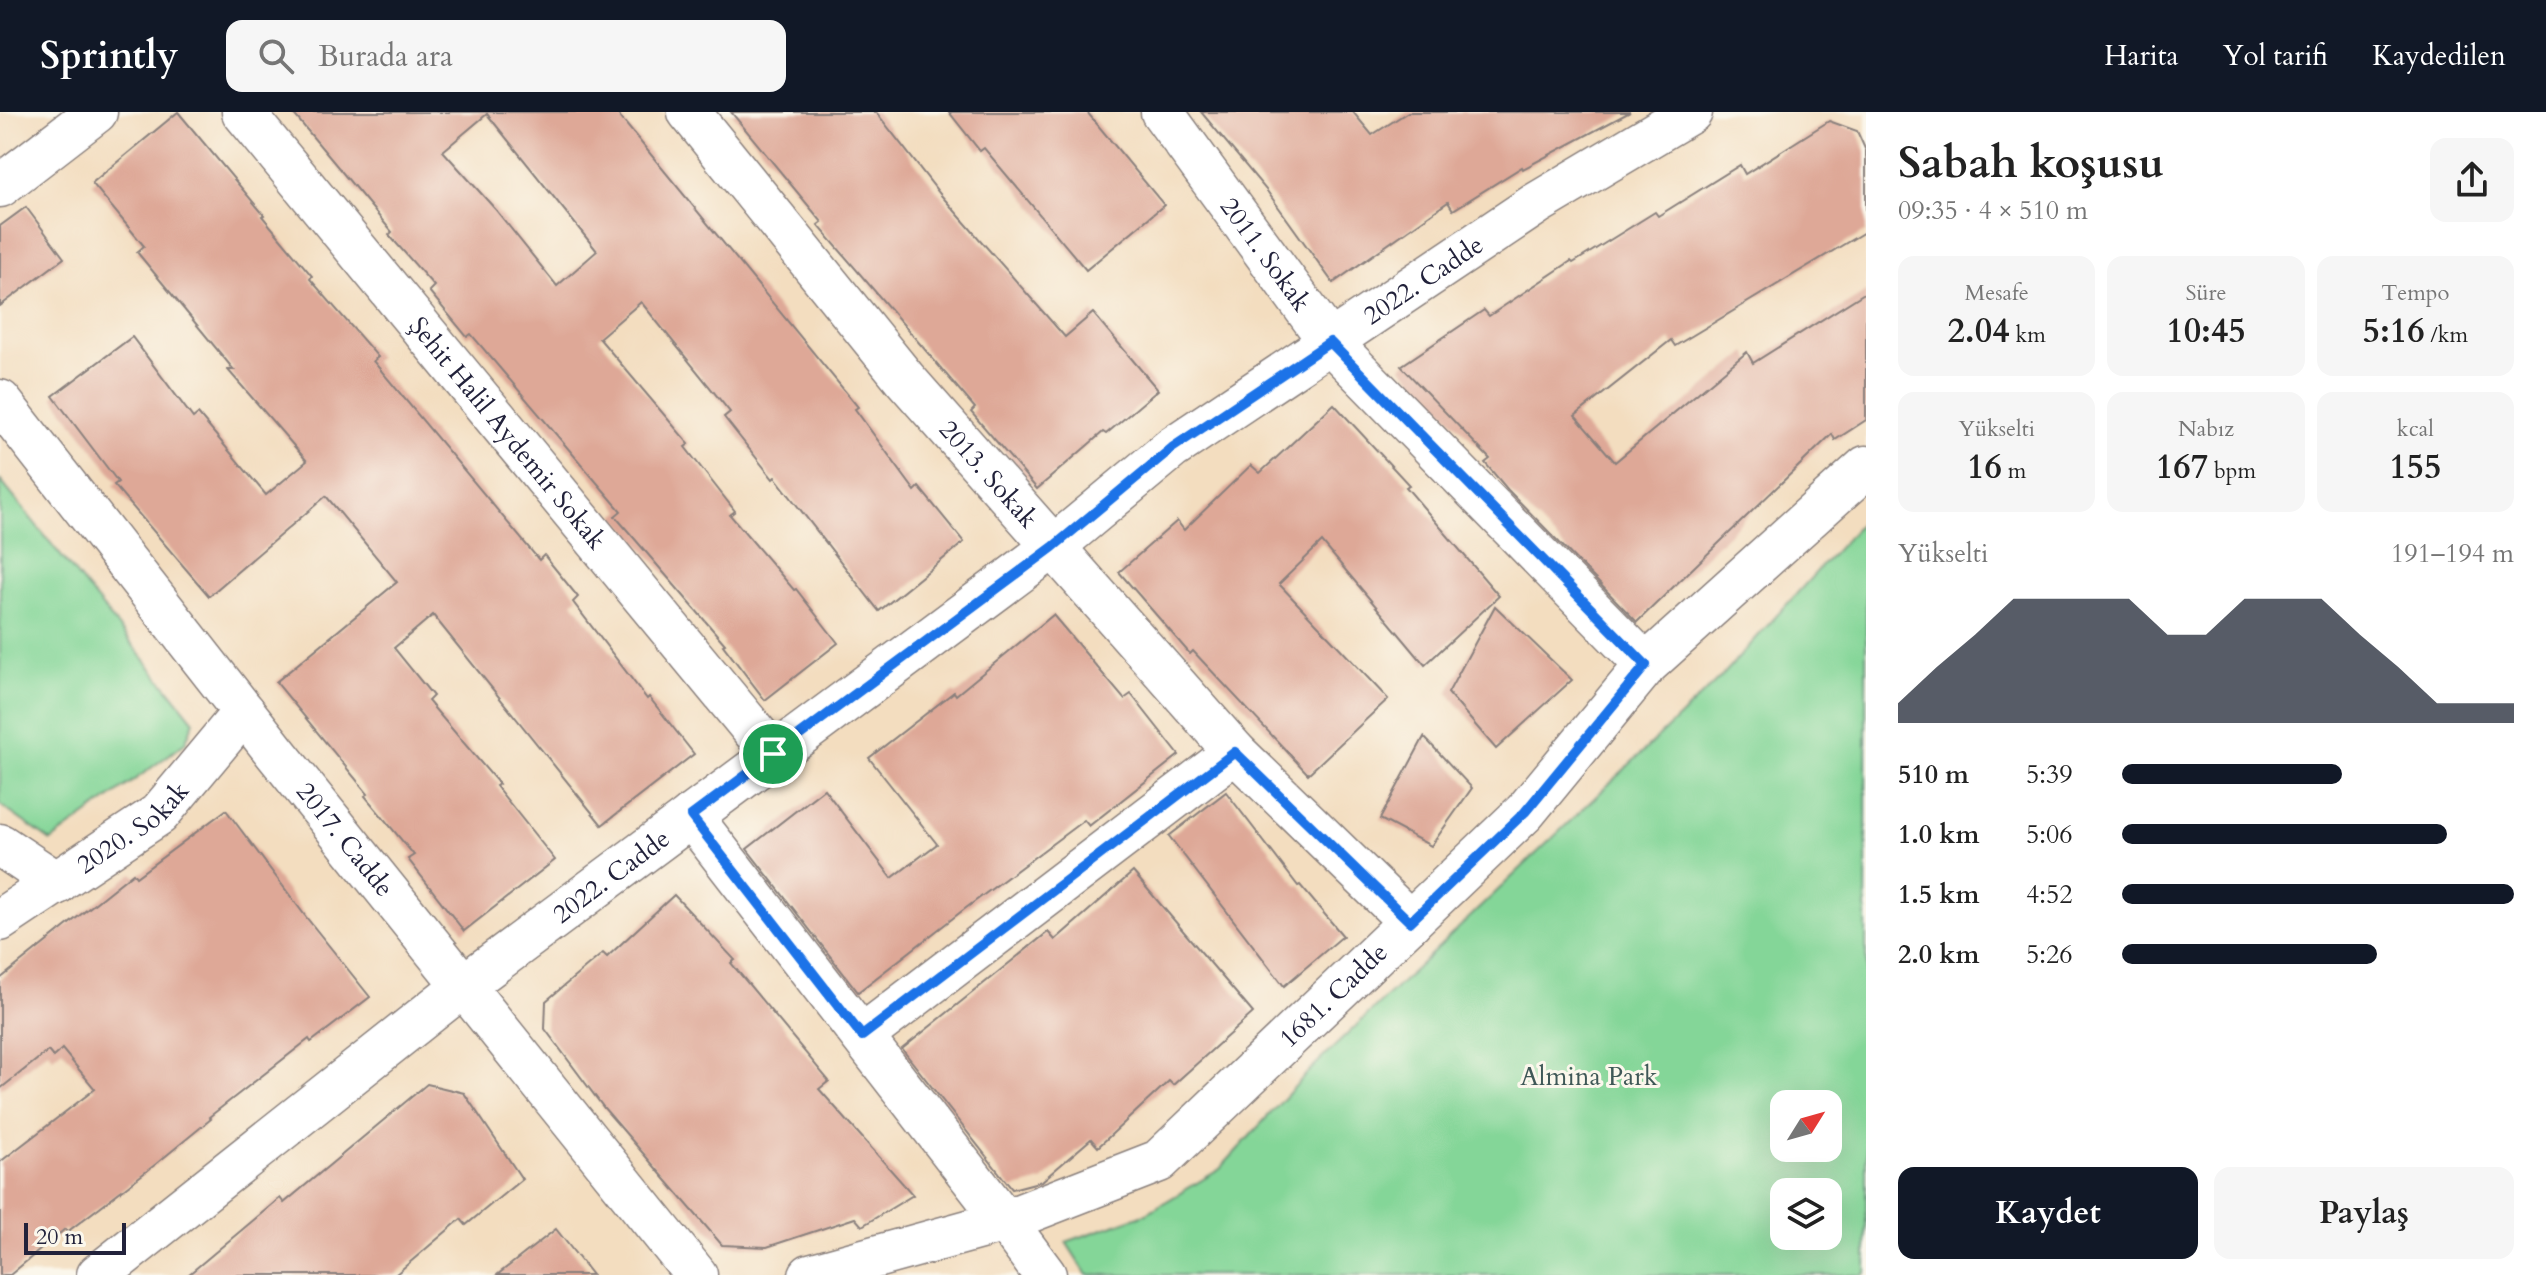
<!DOCTYPE html>
<html lang="tr">
<meta charset="utf-8">
<style>
body{margin:0;font-family:Cardo,serif;background:#f6f6f6;color:#222;height:100vh;display:flex;flex-direction:column;font-size:30px;white-space:nowrap}
*{box-sizing:border-box;margin:0}
p{font-size:26px;color:#767676}
.icon{flex:none;width:44px;height:44px;fill:none;stroke:currentColor;stroke-width:2;stroke-linecap:round;stroke-linejoin:round}
.map{position:relative;flex:1;overflow:hidden}
.drawer{display:flex;flex-direction:column;background:#fff;width:680px}
.drawer>*{flex:none}
.needle{width:52px;rotate:53deg}
.buttons{position:absolute;left:1770px;top:978px;display:grid;gap:16px}
.buttons a{display:grid;place-items:center;width:72px;height:72px;border-radius:16px;background:#fff;box-shadow:0 8px 32px #0002;font-size:40px}
.scale{position:absolute;left:24px;bottom:20px;width:102px;box-sizing:border-box;padding-left:8px;border:4px solid #22223b;border-top:0;font-size:22px;line-height:28px;white-space:nowrap;color:#22223b;-webkit-text-stroke:6px #fbf7ec;paint-order:stroke}
.pin{position:absolute;display:grid;place-items:center;width:68px;height:68px;color:#fff;margin:-34px;border:4px solid #fff;border-radius:50%;box-shadow:0 2px 8px #0007}
.round{display:grid;place-items:center;flex:none;width:84px;height:84px;border-radius:16px;background:#f6f6f6}
.headline{display:flex;align-items:center;justify-content:space-between;height:136px;padding:0 32px}
h1{font-size:44px;font-weight:700;line-height:60px}
.stats{display:grid;grid-template-columns:repeat(3,1fr);gap:12px;height:136px;padding:8px 32px}
.stats div{display:grid;align-content:center;border-radius:16px;background:#f6f6f6;text-align:center}
.stats b{font-size:34px;font-weight:700}
.stats small{font-size:22px;font-weight:400}
.stats p{font-size:22px}
.chart{height:224px;padding:16px 32px}
.chart p{display:flex;justify-content:space-between}
.chart svg{width:100%;height:144px;margin-top:8px;fill:#111827;opacity:.7}
.button{display:flex;gap:16px;margin-top:auto;padding:16px 32px}
.button a{flex:1;height:92px;border-radius:16px;background:#111827;color:#fff;font-size:32px;font-weight:700;line-height:92px;text-align:center}
.button a+a{background:#f6f6f6;color:#222}
ul{padding:0 32px;list-style:none;font-size:26px}
li{display:grid;grid-template-columns:128px 96px 1fr;align-items:center;height:60px}
li i{height:20px;border-radius:10px;background:#111827}
header{display:flex;align-items:center;gap:48px;box-sizing:border-box;height:112px;padding:0 40px;background:#111827;color:#fff}
header strong{font-size:38px}
nav{display:flex;gap:44px;margin-inline-start:auto;font-size:28px}
.search{width:560px;height:72px;background:#f6f6f6;display:flex;align-items:center;gap:20px;box-sizing:border-box;padding:0 28px;border-radius:16px;color:#767676;font-size:30px}
main{display:flex;flex:1;min-height:0}
.map>svg:first-child{display:block}
</style>
<header>
<strong>Sprintly</strong>
<div class="search"><svg class="icon" aria-label="search" viewBox="0 0 24 24"><circle cx="10" cy="10" r="6"/><path d="M15 15l6 6"/></svg>Burada ara</div>
<nav><a>Harita</a><a>Yol tarifi</a><a>Kaydedilen</a></nav>
</header>
<main>
<div class="map">
<svg width="1866" height="1163" viewBox="0 0 1866 1163">
<rect width="100%" height="100%" fill="#fbf7ec"/>
<filter id="ink" filterUnits="userSpaceOnUse"><feTurbulence type="fractalNoise" baseFrequency=".0125" numOctaves="2"/><feDisplacementMap in="SourceGraphic" scale="16" xChannelSelector="R" yChannelSelector="G"/><feConvolveMatrix kernelMatrix="1 2 1 2 8 2 1 2 1" color-interpolation-filters="sRGB"/></filter>
<filter id="wash" filterUnits="userSpaceOnUse"><feTurbulence type="fractalNoise" baseFrequency=".006" numOctaves="4" result="noise"/><feDisplacementMap in="SourceGraphic" scale="32" xChannelSelector="R" yChannelSelector="G"/><feGaussianBlur stdDeviation="1.8" result="paint"/><feColorMatrix in="noise" values="0 0 0 0 0 0 0 0 0 0 0 0 0 0 0 0 0 1.4 0 .05"/><feComposite in="paint" operator="in"/></filter>
<g filter="url(#wash)">
<rect width="100%" height="100%" fill="#f3ddbf"/>
<g fill="#84d698" stroke="#537c6a" stroke-width="2" fill-rule="evenodd">
<polygon points="0,368 194,609 185,631 51,729 0,693"/>
<path d="M1866 405V1160L1863 1163H1087L1066 1130 1145 1102 1220 1057 1310 958 1722 564ZM1784 992H1828V1036H1784ZM1784 1080H1828V1124H1784Z"/>
</g>
<g id="blocks">
<g fill="#dea897" fill-rule="evenodd">
<polygon points="178,0 264,103 262,104 312,164 310,167 378,245 373,249 539,448 544,443 578,485 573,490 647,587 649,585 694,642 602,713 433,503 394,536 433,584 428,589 499,672 496,674 555,748 464,819 408,747 414,743 365,684 368,682 276,570 397,470 326,384 209,484 114,373 118,370 53,284 132,225 193,306 198,302 266,383 307,349 228,258 234,258 137,140 144,134 92,71"/>
<path d="M292 0H616L858 295 855 297 915 379 919 375 964 430 879 499 775 365 773 367 724 305 730 300 641 190 599 226 689 332 685 335 735 399 730 403 794 478 796 477 838 531 765 588 723 533 725 532 615 404 621 399 471 222 467 225 429 179 434 174 389 123 392 120ZM487 2 597 139 557 174 496 98 443 39Z"/>
<polygon points="731,0 876,0 940,82 1065,225 1093,201 1158,278 1106,322 1103,320 1037,377 971,300 975,296 818,113 822,110"/>
<polygon points="949,0 1087,0 1164,93 1086,158 984,36 980,39"/>
<polygon points="1201,0 1353,0 1372,23 1408,0 1630,0 1523,57 1522,55 1453,98 1448,90 1333,171 1267,79"/>
<polygon points="1829,9 1857,19 1866,39 1866,119 1675,234 1671,228 1575,304 1615,350 1747,240 1753,251 1866,180 1866,308 1835,328 1832,322 1637,510 1508,378 1485,351 1490,347 1401,254 1484,198 1489,204 1571,149 1573,151 1655,100 1658,104 1740,53 1745,62"/>
<polygon points="26,95 64,146 0,194 0,114"/>
<polygon points="1334,292 1409,373 1406,375 1499,484 1425,553 1322,430 1279,472 1388,587 1308,662 1193,539 1190,542 1119,460 1177,409 1184,418 1251,353 1260,361"/>
<polygon points="1495,494 1572,568 1496,637 1448,581"/>
<polygon points="1053,503 1124,587 1131,582 1179,643 1089,714 1084,708 962,799 858,880 747,737 824,677 892,766 937,732 869,646 954,580 956,583"/>
<polygon points="1424,625 1472,676 1431,734 1380,707"/>
<polygon points="1226,680 1298,774 1300,773 1343,824 1284,874 1169,724"/>
<polygon points="226,698 306,805 370,885 311,930 309,927 209,1005 211,1007 156,1052 67,1120 65,1117 10,1163 0,1163 0,1050 95,977 62,937 53,945 48,939 0,977 0,867 133,761 136,765"/>
<polygon points="1133,760 1253,901 1173,973 1169,969 1098,1035 1091,1027 1042,1069 1012,1077 902,937 1048,820 1055,828"/>
<polygon points="674,783 735,848 731,851 829,969 819,977 913,1083 862,1114 855,1106 767,1135 722,1133 604,996 545,917 546,889 603,841 607,845"/>
<polygon points="427,972 464,981 522,1067 466,1113 461,1107 395,1163 188,1163 280,1086 284,1091"/>
<polygon points="556,1117 592,1163 497,1163"/>
</g>
</g>
</g>
<g filter="url(#ink)">
<use href="#blocks" fill-opacity="0" stroke="#8a807d" stroke-width="2"/>
<g fill="none" stroke-linecap="round" stroke-linejoin="round">
<g stroke="#8a807d" stroke-width="45">
<g id="minor">
<path id="s1" d="M243 0 773 642"/>
<path id="s2" d="M689 0 905 267 1235 640 1410 810"/>
<path id="s3" d="M1162 0 1330 230 1646 553"/>
<polyline points="0,74 96,0"/>
<path id="s4" d="M0 289 276 641 696 1163"/>
<polyline points="691,704 1005,1109 1045,1163"/>
<polyline points="0,733 57,771"/>
<path id="s5" d="M0 808 159 702 244 600"/>
<polyline points="862,924 1235,640"/>
<path id="s6" d="M98 1163 463 874 1053 435 1172 336 1536 92 1691 0"/>
<path id="s7" d="M810 1163 1005 1109 1159 1049 1525 700 1646 553 1866 355"/>
</g>
</g>
<use href="#minor" stroke="#fff" stroke-width="42"/>
</g>
</g>
<g fill="none" stroke-linecap="round" stroke-linejoin="round" filter="url(#ink)">
<g stroke="#fff" stroke-width="16">
<polygon id="route" points="1330,230 1646,553 1525,700 1410,810 1235,640 862,924 691,704 1053,435 1172,336"/>
</g>
<use href="#route" stroke="#1a73e8" stroke-width="10"/>
</g>
<g text-anchor="middle" dominant-baseline="central" stroke-width="6" stroke-linejoin="round" paint-order="stroke">
<g font-size="26" fill="#22223b" stroke="#fbf7ec">
<text stroke="none"><textPath href="#s3" startOffset="176">2011. Sokak</textPath></text>
<text stroke="none"><textPath href="#s6" startOffset="1658">2022. Cadde</textPath></text>
<text stroke="none"><textPath href="#s1" startOffset="416">Şehit Halil Aydemir Sokak</textPath></text>
<text stroke="none"><textPath href="#s2" startOffset="470">2013. Sokak</textPath></text>
<text stroke="none"><textPath href="#s5" startOffset="162">2020. Sokak</textPath></text>
<text stroke="none"><textPath href="#s4" startOffset="558">2017. Cadde</textPath></text>
<text stroke="none"><textPath href="#s6" startOffset="650">2022. Cadde</textPath></text>
<text stroke="none"><textPath href="#s7" startOffset="608">1681. Cadde</textPath></text>
</g>
<g font-size="26" fill="#3f5857" stroke="#fbf7ec">
<text x="1589" y="964">Almina Park</text>
</g>
</g>
</svg>
<div class="buttons">
<a><svg class="needle" viewBox="-14 -14 28 28"><path d="M0-13l5 13h-10z" fill="#e53935"/><path d="M0 13l5-13h-10z" fill="#767676"/></svg></a>
<a><svg class="icon" aria-label="layers" viewBox="0 0 24 24"><path d="M12 4l9 5-9 5-9-5zM3 14l9 5 9-5"/></svg></a>
</div>
<div class="scale">20 m</div>
<div class="pin" style="left:773px;top:642px;background:#1e9e55"><svg class="icon" aria-label="arrive" viewBox="0 0 24 24"><path d="M6 21V4h12l-3 4 3 4H6"/></svg></div>
</div>
<section class="drawer">
<div class="headline"><div><h1>Sabah koşusu</h1><p>09:35 · 4 × 510 m</p></div><a class="round"><svg class="icon" aria-label="share" viewBox="0 0 24 24"><path d="M12 15V3M7 8l5-5 5 5M5 13v7h14v-7"/></svg></a></div>
<div class="stats">
<div><p>Mesafe</p><b>2.04<small> km</small></b></div>
<div><p>Süre</p><b>10:45</b></div>
<div><p>Tempo</p><b>5:16<small> /km</small></b></div>
</div>
<div class="stats">
<div><p>Yükselti</p><b>16<small> m</small></b></div>
<div><p>Nabız</p><b>167<small> bpm</small></b></div>
<div><p>kcal</p><b>155</b></div>
</div>
<div class="chart"><p><span>Yükselti</span>191–194 m</p>
<svg viewBox="0 0 160 44" preserveAspectRatio="none"><path d="M0 44V38L10 27L20 17L30 6L40 6L50 6L60 6L70 17L80 17L90 6L100 6L110 6L120 17L130 27L140 38L150 38L160 38V44z"/></svg>
</div>
<ul>
<li><b>510 m</b>5:39<i style="width:56%"></i></li>
<li><b>1.0 km</b>5:06<i style="width:83%"></i></li>
<li><b>1.5 km</b>4:52<i style="width:100%"></i></li>
<li><b>2.0 km</b>5:26<i style="width:65%"></i></li>
</ul>
<div class="button"><a>Kaydet</a><a>Paylaş</a></div>
</section>
</main>
